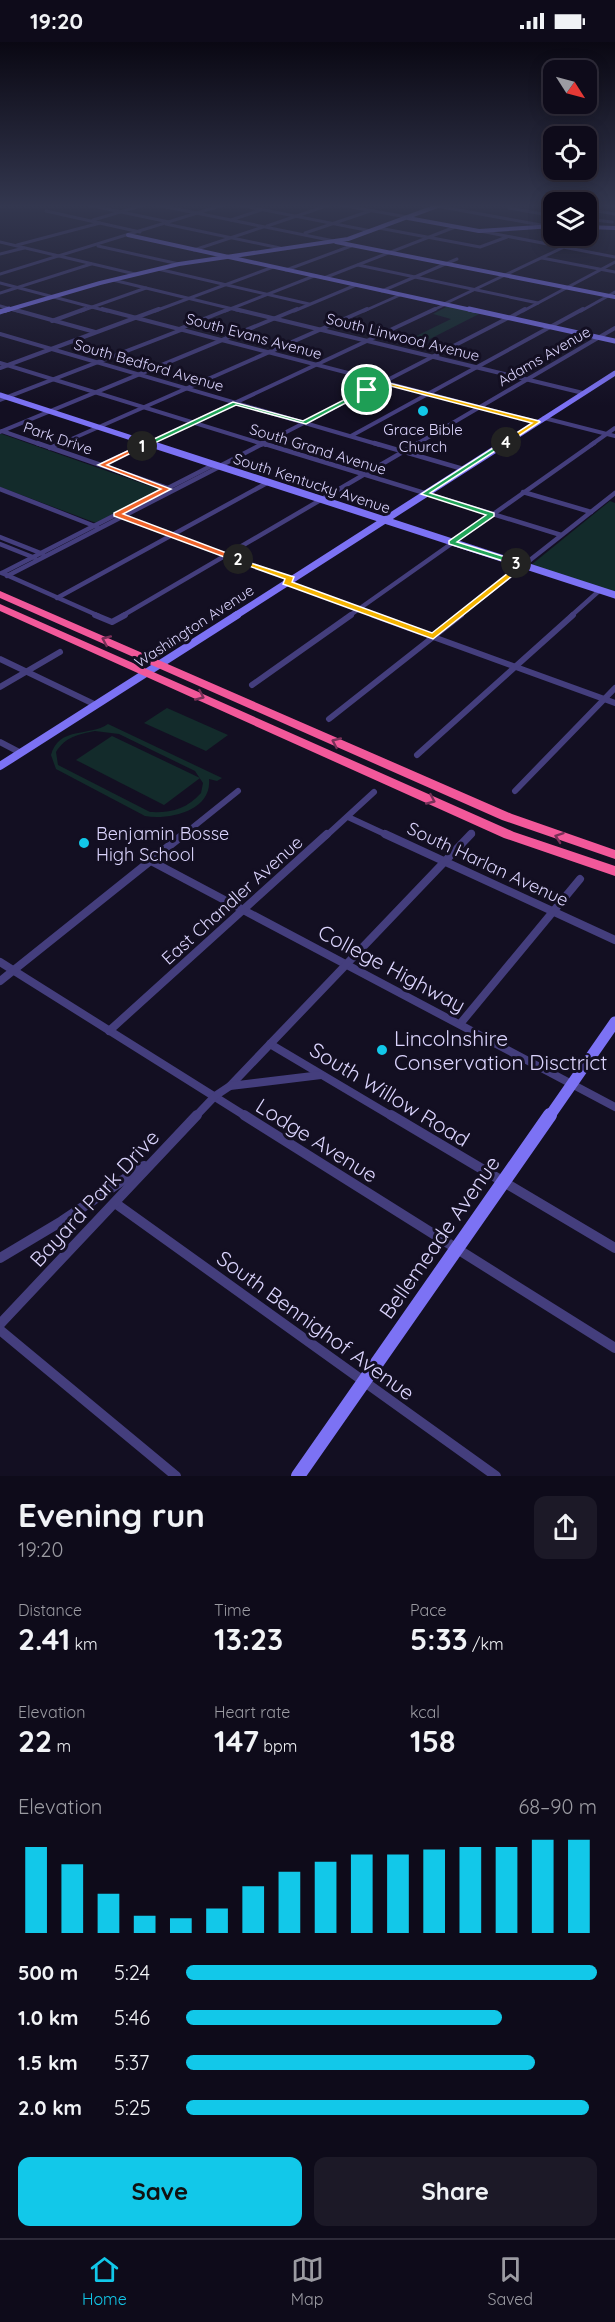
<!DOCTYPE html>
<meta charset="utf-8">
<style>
body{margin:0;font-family:Quicksand,sans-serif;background:#1c1927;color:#f1f3f6;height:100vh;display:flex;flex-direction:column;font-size:22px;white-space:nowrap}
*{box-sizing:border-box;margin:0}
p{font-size:20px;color:#9b9ba2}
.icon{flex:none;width:33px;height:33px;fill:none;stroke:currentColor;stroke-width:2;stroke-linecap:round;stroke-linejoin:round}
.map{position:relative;height:1434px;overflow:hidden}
.panel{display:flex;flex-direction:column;background:#0e0b1a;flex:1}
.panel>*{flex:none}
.needle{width:39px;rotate:126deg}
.tools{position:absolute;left:543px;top:18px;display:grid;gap:12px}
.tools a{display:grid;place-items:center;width:54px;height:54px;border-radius:12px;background:#0e0b1a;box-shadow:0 3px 15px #0003,0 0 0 2px #2e2b39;font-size:30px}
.pin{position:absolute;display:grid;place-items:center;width:51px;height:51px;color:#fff;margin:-26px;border:3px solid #fff;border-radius:50%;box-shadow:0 2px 6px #0007}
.km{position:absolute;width:30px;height:30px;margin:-15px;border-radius:50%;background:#222;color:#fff;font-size:16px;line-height:30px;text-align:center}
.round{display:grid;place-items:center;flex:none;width:63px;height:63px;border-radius:12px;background:#1c1927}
.summary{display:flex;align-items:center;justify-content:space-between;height:102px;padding:0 18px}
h1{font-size:33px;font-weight:700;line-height:45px}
.figures{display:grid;grid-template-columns:repeat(3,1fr);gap:9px;height:102px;padding:6px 18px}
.figures div{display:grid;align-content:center}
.figures b{font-size:30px;font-weight:700}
.figures small{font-size:16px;font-weight:400}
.figures p{font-size:16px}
.chart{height:168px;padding:12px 18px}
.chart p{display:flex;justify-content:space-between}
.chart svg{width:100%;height:108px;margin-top:6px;stroke:#12c8e9;stroke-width:6}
.action{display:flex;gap:12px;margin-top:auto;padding:12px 18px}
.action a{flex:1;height:69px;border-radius:12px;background:#12c8e9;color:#111;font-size:24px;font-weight:700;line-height:69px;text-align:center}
.action a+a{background:#1c1927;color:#f1f3f6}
ul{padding:0 18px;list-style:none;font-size:20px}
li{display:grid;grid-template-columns:96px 72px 1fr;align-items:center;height:45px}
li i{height:15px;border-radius:8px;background:#12c8e9}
.status{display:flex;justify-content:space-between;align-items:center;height:42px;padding:0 30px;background:#0e0b1a;direction:ltr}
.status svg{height:16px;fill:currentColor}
.menu{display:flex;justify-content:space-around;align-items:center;height:84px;border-top:2px solid #2e2b39;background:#0e0b1a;font-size:16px;color:#9b9ba2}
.menu a{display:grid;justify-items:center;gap:3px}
.menu .on{color:#12c8e9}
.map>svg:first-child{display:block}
</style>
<div class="status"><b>19:20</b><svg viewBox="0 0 49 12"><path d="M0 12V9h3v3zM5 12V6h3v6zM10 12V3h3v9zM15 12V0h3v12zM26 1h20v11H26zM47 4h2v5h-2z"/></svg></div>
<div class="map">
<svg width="615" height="1434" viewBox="0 0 615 1434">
<rect width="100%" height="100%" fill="#130f22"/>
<g fill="#132b2b" fill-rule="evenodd">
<polygon points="448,264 481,271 424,300 410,297 451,277 433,272"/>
<polygon points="0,392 2,392 161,448 96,481 0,445"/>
<polygon points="610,459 615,461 615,550 531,523"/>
<polygon points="167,666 228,693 206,709 144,681"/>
<path d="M108 682 222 736 217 739 209 737C212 769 169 778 145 774L56 727 51 713C59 684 89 695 108 682ZM95 689 119 692 195 729 203 741 201 751C187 767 171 771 150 770L58 723 56 710C65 695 79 692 95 689Z"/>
<polygon points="112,694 200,736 164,763 76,718"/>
</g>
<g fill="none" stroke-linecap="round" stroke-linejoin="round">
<g stroke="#443e7d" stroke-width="3">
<polyline points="88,163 169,180"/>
<polyline points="157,163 334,199"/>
<polyline points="239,163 371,189"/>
<polyline points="340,163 407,175"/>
<polyline points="431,163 541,183"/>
<polyline points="611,163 615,164"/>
<polyline points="509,166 554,174"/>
<polyline points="586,167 615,172"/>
<polyline points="46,169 140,190"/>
<polyline points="586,177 612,180"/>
<polyline points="93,178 144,163"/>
<polyline points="231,178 261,168"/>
<polyline points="166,182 280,206"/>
<polyline points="267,184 329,163"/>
<polyline points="379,186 480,205 507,195"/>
<polyline points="480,189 615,215"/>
<polyline points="305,191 370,169"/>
<polyline points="0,200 135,232"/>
<polyline points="17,203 100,181"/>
<polyline points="98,204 179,222"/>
<polyline points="194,208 263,185"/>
<polyline points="0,212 24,206"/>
<polyline points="542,216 615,230"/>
<polyline points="358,223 538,261"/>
<polyline points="158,227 309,262"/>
<polyline points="286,228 351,204"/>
<polyline points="0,232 223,163"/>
<polyline points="324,236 455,185"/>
<polyline points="113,238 241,269"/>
<polyline points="0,241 107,269"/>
<polyline points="382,249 457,217"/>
<polyline points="0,251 91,222"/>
<polyline points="444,262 562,206"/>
<polyline points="0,264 18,269"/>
<polyline points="81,269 146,246"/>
<polyline points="155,269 273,225"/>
<polyline points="225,269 314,234"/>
<polyline points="294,269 356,243"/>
<polyline points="364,269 400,253"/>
<polyline points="431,269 446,262"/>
<polyline points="523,269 615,220"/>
<polyline points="581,269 615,250"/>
</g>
<g stroke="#443e7d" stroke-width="4">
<polyline points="12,267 95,290"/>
<polyline points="102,267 537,380"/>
<polyline points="235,267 583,351"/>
<polyline points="509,276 525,267"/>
<polyline points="52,279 85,267"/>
<polyline points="179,287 229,267"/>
<polyline points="0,292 380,403"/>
<polyline points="0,321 266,403"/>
<polyline points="0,326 159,267"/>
<polyline points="0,358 181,288"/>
<polyline points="544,376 615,394"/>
<polyline points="2,389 42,403"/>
<polyline points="0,390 297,267"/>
<polyline points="351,394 583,267"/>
<polyline points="58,403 367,267"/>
<polyline points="145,403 435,267"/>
<polyline points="261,403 508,276"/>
<polyline points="415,403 615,286"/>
<polyline points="591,403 615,386"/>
</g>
<g stroke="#443e7d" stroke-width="4.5">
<polyline points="37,401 170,447"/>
<polyline points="262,401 561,493"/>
<polyline points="374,401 463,427"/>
<polyline points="50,406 61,401"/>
<polyline points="101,423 148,401"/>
<polyline points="218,425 264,401"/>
<polyline points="0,447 97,485"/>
<polyline points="523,450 591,470"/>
<polyline points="120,474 291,537"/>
<polyline points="0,495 43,512"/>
<polyline points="0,502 35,516"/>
<polyline points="2,531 99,574"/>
<polyline points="2,531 213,423"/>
<polyline points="7,534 219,425"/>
<polyline points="286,541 377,574"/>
<polyline points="57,556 267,441"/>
<polyline points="122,574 418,401"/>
<polyline points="349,574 594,401"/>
<polyline points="459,574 615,451"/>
<polyline points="571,574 600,548"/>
</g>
<g stroke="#443e7d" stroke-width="6">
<polyline points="95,573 112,580 125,573"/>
<polyline points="373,573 615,661"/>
<polyline points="0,617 96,663"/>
<polyline points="252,643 351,573"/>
<polyline points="0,645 60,610"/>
<polyline points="329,677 461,573"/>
<polyline points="0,700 21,711"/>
<polyline points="417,713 573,573"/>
<polyline points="515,749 615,646"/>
<polyline points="348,775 389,794"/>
<polyline points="182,794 238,749"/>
<polyline points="326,794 374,750"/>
<polyline points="469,794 472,791"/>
</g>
<g stroke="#443e7d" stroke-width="8">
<polyline points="385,792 615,898"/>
<polyline points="151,819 615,1065"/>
<polyline points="0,920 247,1075"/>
<polyline points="0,939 184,792"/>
<polyline points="460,982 580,837"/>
<polyline points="109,989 327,792"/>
<polyline points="270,1002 393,1075"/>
<polyline points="230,1044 471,792"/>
<polyline points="195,1075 215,1054 230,1044 321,1033"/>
</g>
<g stroke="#443e7d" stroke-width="10">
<polyline points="244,1073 615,1306"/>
<polyline points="391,1073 615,1206"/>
<polyline points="115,1161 496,1434"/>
<polyline points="0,1216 62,1179 144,1124"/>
<polyline points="0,1282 197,1073"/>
<polyline points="0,1288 176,1434"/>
</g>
<g stroke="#7c72f4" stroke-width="4">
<polyline points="408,176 479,189 554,184"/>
<polyline points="586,185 615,186"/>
<polyline points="128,193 476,269"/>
<polyline points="336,200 615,255"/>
<polyline points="4,269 100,241 179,222 348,197 440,163"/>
</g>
<g stroke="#7c72f4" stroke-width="5">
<polyline points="469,267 615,299"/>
<polyline points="0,270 9,267"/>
<polyline points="0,353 153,403"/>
<polyline points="503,403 615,331"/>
</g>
<g stroke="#7c72f4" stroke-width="7">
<polyline points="148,401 615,553"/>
<polyline points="235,574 505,401"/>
</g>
<polyline stroke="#7c72f4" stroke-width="8" points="0,724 237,573"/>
<polyline stroke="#7c72f4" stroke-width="11" points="549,1075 615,980"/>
<polyline stroke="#7c72f4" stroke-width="14" points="298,1434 550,1073"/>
<g fill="#f2589a" fill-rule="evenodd">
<polygon points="0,549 512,772 615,808 615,817 502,778 0,556"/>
<polygon points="0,562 514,790 615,824 615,834 504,796 0,569"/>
</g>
</g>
<defs><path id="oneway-chevron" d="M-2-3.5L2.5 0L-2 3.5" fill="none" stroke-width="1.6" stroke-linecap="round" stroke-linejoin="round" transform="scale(1.5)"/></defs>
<g stroke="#773058">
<use href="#oneway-chevron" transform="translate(106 598) rotate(-156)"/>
<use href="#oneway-chevron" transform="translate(200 654) rotate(24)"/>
<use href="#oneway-chevron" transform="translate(336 700) rotate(-156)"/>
<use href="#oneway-chevron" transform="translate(431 758) rotate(24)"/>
<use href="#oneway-chevron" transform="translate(559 795) rotate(-161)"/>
</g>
<linearGradient id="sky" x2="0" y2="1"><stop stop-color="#0a0813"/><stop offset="0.45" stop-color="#33374f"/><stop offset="1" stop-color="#33374f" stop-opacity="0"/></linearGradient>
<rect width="615" height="364" fill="url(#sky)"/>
<polygon fill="#22a559" stroke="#fff" stroke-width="1.5" points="365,347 370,348 306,382 236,363 144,406 139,404 233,360 303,379"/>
<polygon fill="#f0652b" stroke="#fff" stroke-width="1.5" points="140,403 145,404 107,423 171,447 123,472 240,516 240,519 235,519 114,474 114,471 161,447 98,423"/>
<polygon fill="#f5b400" stroke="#fff" stroke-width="1.5" points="235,516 294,535 292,540 432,591 517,524 513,522 513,519 526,523 433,597 283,542 285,537 235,519"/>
<polygon fill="#22a559" stroke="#fff" stroke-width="1.5" points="504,399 509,400 430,451 494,471 494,474 457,500 518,519 519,521 516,523 449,502 449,499 486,473 421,452"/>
<polygon fill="#f5b400" stroke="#fff" stroke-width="1.5" points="381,339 539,379 540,380 508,401 504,401 504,399 532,381 383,342 369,350 364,348"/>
<g fill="#12c8e9" stroke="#130f22" stroke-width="2">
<circle cx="423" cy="369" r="6"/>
<circle cx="84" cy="801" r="6"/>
<circle cx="382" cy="1008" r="6"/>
</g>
<g text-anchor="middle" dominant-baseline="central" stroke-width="6" stroke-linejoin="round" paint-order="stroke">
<g font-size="15" fill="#dad3fc" stroke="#130f22">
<text transform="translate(254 294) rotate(15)">South Evans Avenue</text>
<text transform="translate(403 295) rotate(14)">South Linwood Avenue</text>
<text transform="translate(544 314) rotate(-30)">Adams Avenue</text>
<text transform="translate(149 323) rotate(16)">South Bedford Avenue</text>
<text transform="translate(58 396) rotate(19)">Park Drive</text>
<text transform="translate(318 407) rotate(17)">South Grand Avenue</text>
<text transform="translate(312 441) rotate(18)">South Kentucky Avenue</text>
<text transform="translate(194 584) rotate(-33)">Washington Avenue</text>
</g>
<g font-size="15" fill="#dad3fc" stroke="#130f22">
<text x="423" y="387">Grace Bible<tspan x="423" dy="17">Church</tspan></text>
</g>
<g font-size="18" fill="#dad3fc" stroke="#130f22" text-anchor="start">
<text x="96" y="791">Benjamin Bosse<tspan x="96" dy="21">High School</tspan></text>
</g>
<g font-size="18" fill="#dad3fc" stroke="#130f22">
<text transform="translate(488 822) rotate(25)">South Harlan Avenue</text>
<text transform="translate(232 858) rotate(-42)">East Chandler Avenue</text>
</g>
<g font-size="21" fill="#dad3fc" stroke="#130f22">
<text transform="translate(392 926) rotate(28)">College Highway</text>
<text transform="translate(390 1052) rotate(31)">South Willow Road</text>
<text transform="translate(317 1098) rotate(32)">Lodge Avenue</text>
<text transform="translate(94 1156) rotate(-47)">Bayard Park Drive</text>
<text transform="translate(439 1195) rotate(-55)">Bellemeade Avenue</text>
<text transform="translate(316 1283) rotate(36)">South Bennighof Avenue</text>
</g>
<g font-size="21" fill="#dad3fc" stroke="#130f22" text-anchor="start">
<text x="394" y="996">Lincolnshire<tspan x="394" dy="24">Conservation Disctrict</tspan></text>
</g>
</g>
</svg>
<div class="tools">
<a><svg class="needle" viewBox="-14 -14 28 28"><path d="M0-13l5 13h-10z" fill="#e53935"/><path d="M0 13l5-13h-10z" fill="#9b9ba2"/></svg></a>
<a><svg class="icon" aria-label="locate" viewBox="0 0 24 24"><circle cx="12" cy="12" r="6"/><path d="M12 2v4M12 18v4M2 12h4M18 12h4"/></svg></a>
<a><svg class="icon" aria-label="layers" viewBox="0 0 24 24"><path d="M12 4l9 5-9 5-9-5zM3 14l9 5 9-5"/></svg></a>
</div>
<div class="pin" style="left:367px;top:348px;background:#1e9e55"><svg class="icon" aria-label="arrive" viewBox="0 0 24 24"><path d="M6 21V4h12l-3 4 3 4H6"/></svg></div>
<b class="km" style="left:142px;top:404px">1</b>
<b class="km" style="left:238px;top:517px">2</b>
<b class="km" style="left:516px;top:521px">3</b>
<b class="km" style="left:506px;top:400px">4</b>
</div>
<section class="panel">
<div class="summary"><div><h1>Evening run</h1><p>19:20</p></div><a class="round"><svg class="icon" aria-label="share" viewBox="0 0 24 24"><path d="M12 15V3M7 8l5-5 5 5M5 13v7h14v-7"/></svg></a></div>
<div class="figures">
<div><p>Distance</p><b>2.41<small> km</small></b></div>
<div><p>Time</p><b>13:23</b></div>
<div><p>Pace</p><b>5:33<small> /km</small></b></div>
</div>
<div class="figures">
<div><p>Elevation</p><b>22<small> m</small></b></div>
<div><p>Heart rate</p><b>147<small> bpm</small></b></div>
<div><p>kcal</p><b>158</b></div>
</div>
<div class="chart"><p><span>Elevation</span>68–90 m</p>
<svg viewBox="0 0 160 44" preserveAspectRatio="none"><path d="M5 44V9M15 44V16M25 44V28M35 44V37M45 44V38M55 44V34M65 44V25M75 44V19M85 44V15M95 44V12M105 44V12M115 44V10M125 44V9M135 44V9M145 44V6M155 44V6"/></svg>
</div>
<ul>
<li><b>500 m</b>5:24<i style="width:100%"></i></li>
<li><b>1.0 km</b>5:46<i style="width:77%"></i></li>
<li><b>1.5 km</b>5:37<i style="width:85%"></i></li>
<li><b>2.0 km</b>5:25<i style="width:98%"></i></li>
</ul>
<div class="action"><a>Save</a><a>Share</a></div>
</section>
<nav class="menu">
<a class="on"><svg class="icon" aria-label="home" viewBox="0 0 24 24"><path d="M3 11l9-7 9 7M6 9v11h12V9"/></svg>Home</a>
<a><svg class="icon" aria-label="map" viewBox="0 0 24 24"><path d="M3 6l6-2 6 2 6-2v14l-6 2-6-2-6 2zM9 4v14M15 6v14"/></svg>Map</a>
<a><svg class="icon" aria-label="saved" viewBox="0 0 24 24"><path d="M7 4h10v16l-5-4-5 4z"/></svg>Saved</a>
</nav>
